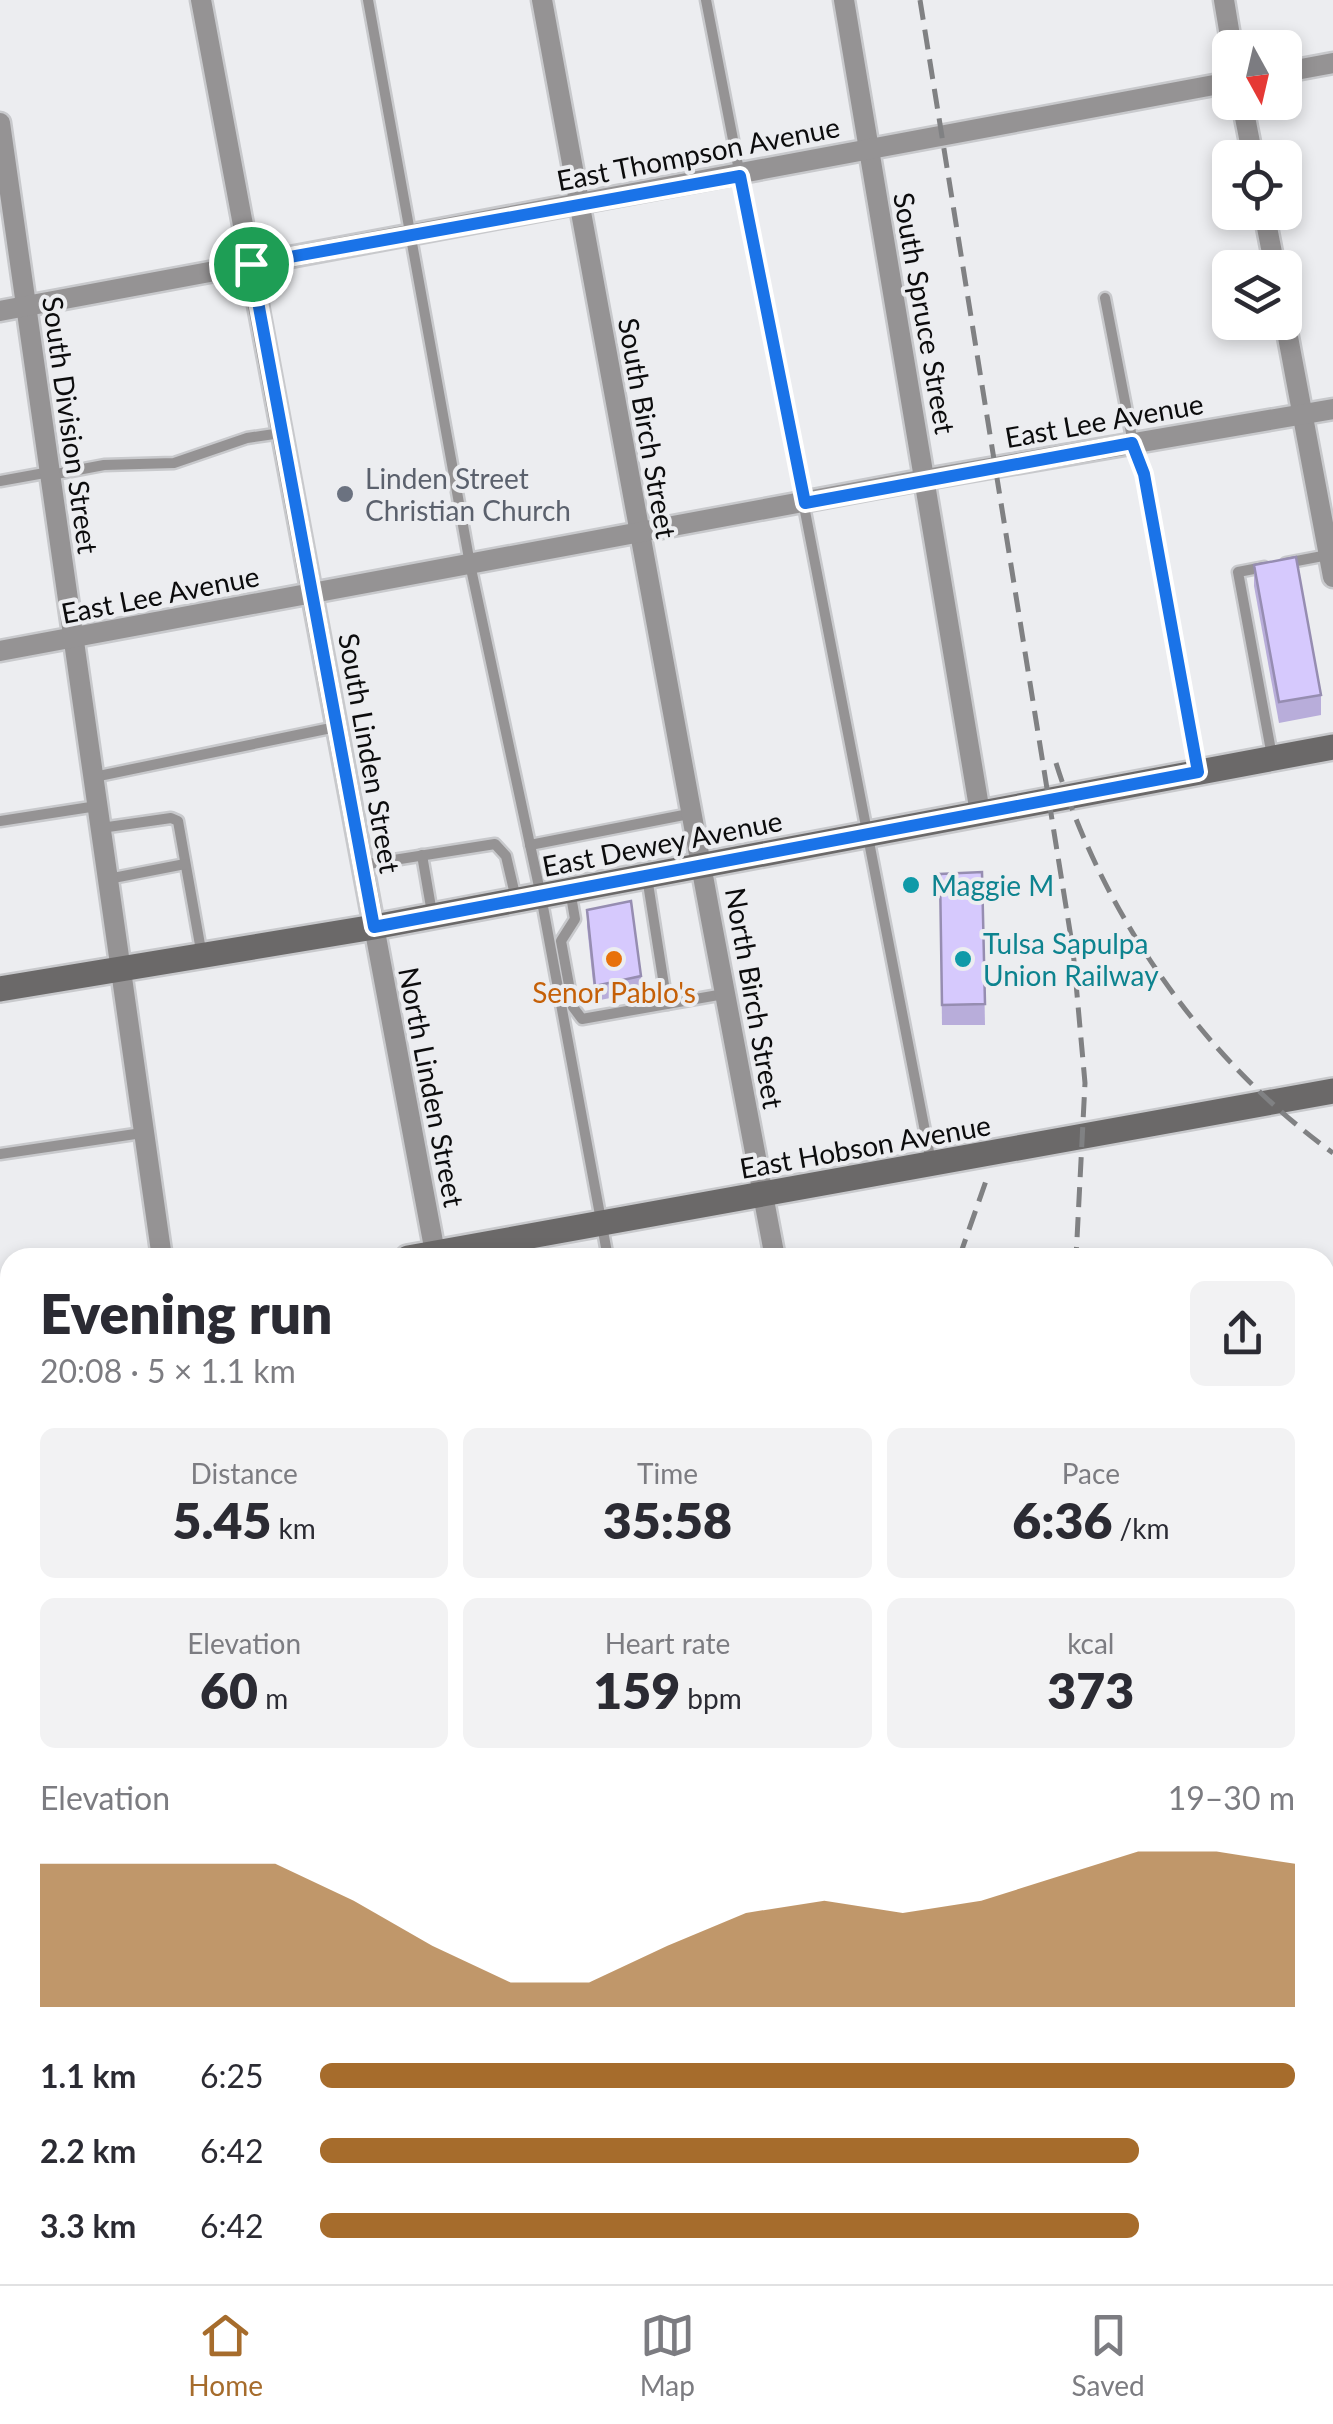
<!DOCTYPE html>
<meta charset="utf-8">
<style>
body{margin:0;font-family:Lato,sans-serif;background:#f2f2f3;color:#2b2b33;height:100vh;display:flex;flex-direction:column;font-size:38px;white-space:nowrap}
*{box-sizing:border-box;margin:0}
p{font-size:32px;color:#7c7c81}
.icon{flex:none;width:55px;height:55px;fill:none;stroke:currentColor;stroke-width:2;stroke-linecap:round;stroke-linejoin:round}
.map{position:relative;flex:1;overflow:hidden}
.sheet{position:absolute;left:0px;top:1248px;width:1335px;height:1038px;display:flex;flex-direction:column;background:#fff;border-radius:30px 30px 0 0;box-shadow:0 5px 15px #0003}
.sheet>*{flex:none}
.needle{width:65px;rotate:172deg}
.buttons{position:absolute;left:1212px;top:30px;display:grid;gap:20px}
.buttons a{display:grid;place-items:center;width:90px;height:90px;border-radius:15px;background:#fff;box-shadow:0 5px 15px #0003;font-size:50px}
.pin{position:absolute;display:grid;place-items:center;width:85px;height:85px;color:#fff;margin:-42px;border:5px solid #fff;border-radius:50%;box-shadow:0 2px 10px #0007}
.round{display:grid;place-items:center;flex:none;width:105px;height:105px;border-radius:15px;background:#f2f2f3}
.head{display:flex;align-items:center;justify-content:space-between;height:170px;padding:0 40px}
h1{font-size:55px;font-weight:800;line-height:75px}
.metrics{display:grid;grid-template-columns:repeat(3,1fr);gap:15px;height:170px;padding:10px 40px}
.metrics div{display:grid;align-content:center;border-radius:15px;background:#f2f2f3;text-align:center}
.metrics b{font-size:50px;font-weight:800}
.metrics small{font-size:28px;font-weight:400}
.metrics p{font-size:28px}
.chart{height:280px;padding:20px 40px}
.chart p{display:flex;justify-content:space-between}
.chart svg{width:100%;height:180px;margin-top:10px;fill:#a66c2c;opacity:.7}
ul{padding:0 40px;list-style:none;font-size:32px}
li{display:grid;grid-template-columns:160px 120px 1fr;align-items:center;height:75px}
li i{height:25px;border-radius:12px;background:#a66c2c}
.dock{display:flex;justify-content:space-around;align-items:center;height:140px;border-top:2px solid #e1e1e2;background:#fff;font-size:28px;color:#7c7c81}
.dock a{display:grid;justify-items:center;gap:5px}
.dock .current{color:#a66c2c}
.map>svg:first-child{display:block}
</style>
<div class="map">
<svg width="1333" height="2284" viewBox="0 0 1333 2284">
<rect width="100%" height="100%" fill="#ecedf0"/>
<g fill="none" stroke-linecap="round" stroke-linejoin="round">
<g stroke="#c8c9cc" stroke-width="15">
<g id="lane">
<polyline points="368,0 470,564 541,896 608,1258"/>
<polyline points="706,0 931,1162"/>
<polyline points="1105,298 1133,443 1144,475 1199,772"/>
<polyline points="51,475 104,465 174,463 247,438 281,433"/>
<polyline points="0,481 50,472"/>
<polyline points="1286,563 1328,555"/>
<polyline points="1264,567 1238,572 1272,756"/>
<polyline points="94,777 336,727"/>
<polyline points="0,821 97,806"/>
<polyline points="101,828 171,818 178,821 202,956"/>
<polyline points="530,845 694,813"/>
<polyline points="422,855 432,913"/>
<polyline points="362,865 495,844 506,856 516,899"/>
<polyline points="647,877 667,1004"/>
<polyline points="108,879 185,864"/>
<polyline points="570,890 575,919 561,941 573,1007 582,1019 724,994"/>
<polyline points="0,1154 142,1133"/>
<polyline points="0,1495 10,1493"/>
<polyline points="0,1834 10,1832"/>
</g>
</g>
<g stroke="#c8c9cc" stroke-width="25">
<g id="street">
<polyline points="201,0 436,1258"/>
<path d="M542 0C618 419 695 839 775 1258"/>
<polyline points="844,0 980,813"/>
<polyline points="1224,0 1232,48"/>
<polyline points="1285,72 1333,63"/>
<polyline points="1242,102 1253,158"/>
<polyline points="0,123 162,1258"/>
<polyline points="1264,212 1275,268"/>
<polyline points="0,311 1230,82"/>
<polyline points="1285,321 1333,577"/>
<polyline points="0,651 926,479 1333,409"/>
<polyline points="0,1661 10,1660"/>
<polyline points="1325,1761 1333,1760"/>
<polyline points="0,2004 10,2003"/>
<polyline points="29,2275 30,2284"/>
<polyline points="308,2275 309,2284"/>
<polyline points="1089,2275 1090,2284"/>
<polyline points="675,2284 729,2284"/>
<polyline points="759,2284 761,2275"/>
</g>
</g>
<g stroke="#c8c9cc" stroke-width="30">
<g id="secondary">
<polyline points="0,989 374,927 1333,747"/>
<polyline points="408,1258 1333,1091"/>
<polyline points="0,1328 10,1326"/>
<polyline points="1325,2013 1333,2012"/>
<polyline points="0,2202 10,2201"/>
</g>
</g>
<use href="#lane" stroke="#959394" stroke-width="10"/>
<use href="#street" stroke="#959394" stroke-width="20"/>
<use href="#secondary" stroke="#6b6969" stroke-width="25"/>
<g stroke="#808183" stroke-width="5" stroke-dasharray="20 10" stroke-linecap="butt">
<polyline points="920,0 1073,950 1085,1083 1076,1258"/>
<path d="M1056 763C1104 916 1202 1058 1333 1153"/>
<polyline points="959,1258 987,1178"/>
<polyline points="1325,1364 1333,1362"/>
<polyline points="464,2284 469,2275"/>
<polyline points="483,2284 489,2275"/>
<polyline points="585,2284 591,2275"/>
</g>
</g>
<g fill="#b8adda">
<polygon points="1254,565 1321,695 1321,715 1279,723 1254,586"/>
<polygon points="982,872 985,1025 942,1025 940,874"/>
<polygon points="587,910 641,976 641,992 595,1001 587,926"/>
<polygon points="1333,2184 1333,2262 1330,2262 1327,2226 1332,2226 1328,2185"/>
</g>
<g fill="#d6c9fd" stroke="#968db1" stroke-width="2.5">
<polygon points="1296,557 1321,695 1279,702 1254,565"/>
<polygon points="982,872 985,1004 942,1005 940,874"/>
<polygon points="631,901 641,976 595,986 587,910"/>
<polygon points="1333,2184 1333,2224 1328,2185"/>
<polygon points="1333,2225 1333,2251 1330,2251 1327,2226"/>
<polygon points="802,2275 838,2275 840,2284 803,2284"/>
<polygon points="1137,2275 1165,2275 1166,2284 1138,2284"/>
</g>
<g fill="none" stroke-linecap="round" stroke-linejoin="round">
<g stroke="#fff" stroke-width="20">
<polygon id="route" points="740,176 805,503 1132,443 1144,474 1198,772 374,927 251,264"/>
</g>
<use href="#route" stroke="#1a73e8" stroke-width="12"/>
</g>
<circle fill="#6b7280" stroke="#ecedf0" stroke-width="4" cx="345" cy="494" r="10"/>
<g fill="#0f9aa8" stroke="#ecedf0" stroke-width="4">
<circle cx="911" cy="885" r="10"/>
<circle cx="963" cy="959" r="10"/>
</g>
<circle fill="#e8710a" stroke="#ecedf0" stroke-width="4" cx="614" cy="959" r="10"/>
<g text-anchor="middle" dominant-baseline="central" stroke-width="8" stroke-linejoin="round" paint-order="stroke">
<g font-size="28" fill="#0c0c0d" stroke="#ecedf0">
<text transform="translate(698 153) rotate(-11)">East Thompson Avenue</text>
<text transform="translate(925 313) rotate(80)">South Spruce Street</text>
<text transform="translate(1104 420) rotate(-10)">East Lee Avenue</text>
<text transform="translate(71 425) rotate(82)">South Division Street</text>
<text transform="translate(648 428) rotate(80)">South Birch Street</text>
<text transform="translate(160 594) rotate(-11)">East Lee Avenue</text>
<text transform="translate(370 753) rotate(80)">South Linden Street</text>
<text transform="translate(662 843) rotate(-11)">East Dewey Avenue</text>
<text transform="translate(755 998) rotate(80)">North Birch Street</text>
<text transform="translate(432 1087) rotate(79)">North Linden Street</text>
<text transform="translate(865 1146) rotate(-10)">East Hobson Avenue</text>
</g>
<g font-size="28" fill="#5b616d" stroke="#ecedf0" text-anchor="start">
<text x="365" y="478">Linden Street<tspan x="365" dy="32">Christian Church</tspan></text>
</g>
<g font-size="28" fill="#0d838f" stroke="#ecedf0" text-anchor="start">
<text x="931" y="885">Maggie M</text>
<text x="983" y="943">Tulsa Sapulpa<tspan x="983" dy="32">Union Railway</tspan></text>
</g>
<g font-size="28" fill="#c56008" stroke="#ecedf0">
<text x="614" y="992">Senor Pablo's</text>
</g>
</g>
</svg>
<div class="buttons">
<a><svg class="needle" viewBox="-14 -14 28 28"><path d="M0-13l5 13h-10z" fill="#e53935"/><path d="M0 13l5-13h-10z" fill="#7c7c81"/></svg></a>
<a><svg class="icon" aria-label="locate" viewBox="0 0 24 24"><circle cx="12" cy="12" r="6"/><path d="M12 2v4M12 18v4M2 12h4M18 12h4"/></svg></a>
<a><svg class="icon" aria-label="layers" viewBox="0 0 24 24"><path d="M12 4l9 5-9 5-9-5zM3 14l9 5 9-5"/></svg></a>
</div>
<div class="pin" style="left:251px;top:264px;background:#1e9e55"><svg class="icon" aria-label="arrive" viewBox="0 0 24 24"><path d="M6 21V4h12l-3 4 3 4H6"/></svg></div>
<section class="sheet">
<div class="head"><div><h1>Evening run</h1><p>20:08 · 5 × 1.1 km</p></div><a class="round"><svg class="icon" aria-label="share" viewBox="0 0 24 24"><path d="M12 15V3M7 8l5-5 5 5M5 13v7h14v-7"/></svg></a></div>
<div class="metrics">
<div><p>Distance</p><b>5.45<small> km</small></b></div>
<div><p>Time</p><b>35:58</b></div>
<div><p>Pace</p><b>6:36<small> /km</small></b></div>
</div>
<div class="metrics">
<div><p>Elevation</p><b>60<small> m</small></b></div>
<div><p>Heart rate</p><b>159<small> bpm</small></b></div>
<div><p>kcal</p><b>373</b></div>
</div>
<div class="chart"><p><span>Elevation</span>19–30 m</p>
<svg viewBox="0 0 160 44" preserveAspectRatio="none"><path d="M0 44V9L10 9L20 9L30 9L40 18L50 29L60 38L70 38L80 29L90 21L100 18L110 21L120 18L130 12L140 6L150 6L160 9V44z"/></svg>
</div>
<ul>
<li><b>1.1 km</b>6:25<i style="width:100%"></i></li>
<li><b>2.2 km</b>6:42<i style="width:84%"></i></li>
<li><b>3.3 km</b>6:42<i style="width:84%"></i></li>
</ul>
</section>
</div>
<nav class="dock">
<a class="current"><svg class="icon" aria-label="home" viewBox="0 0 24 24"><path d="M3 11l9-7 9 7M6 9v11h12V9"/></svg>Home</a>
<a><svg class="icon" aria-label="map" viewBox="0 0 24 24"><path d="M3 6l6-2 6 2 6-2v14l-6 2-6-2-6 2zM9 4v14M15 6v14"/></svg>Map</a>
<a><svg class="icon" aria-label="saved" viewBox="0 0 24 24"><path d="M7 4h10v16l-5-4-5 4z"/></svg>Saved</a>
</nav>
